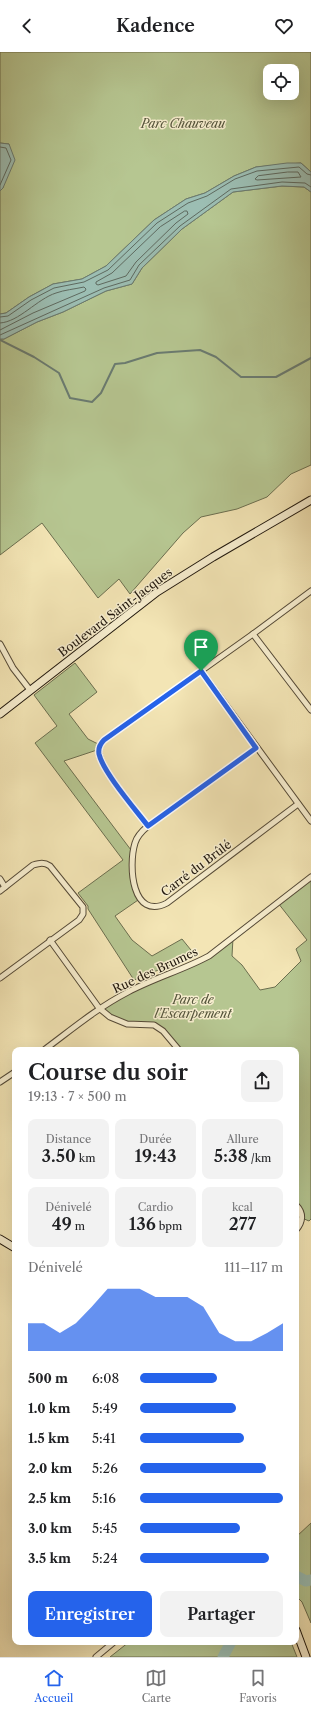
<!DOCTYPE html>
<html lang="fr">
<meta charset="utf-8">
<style>
body{margin:0;font-family:"Libre Caslon Text",serif;background:#f2f2f2;color:#202124;height:100vh;display:flex;flex-direction:column;font-size:15px;white-space:nowrap}
*{box-sizing:border-box;margin:0}
p{font-size:13px;color:#757577}
.icon{flex:none;width:22px;height:22px;fill:none;stroke:currentColor;stroke-width:2;stroke-linecap:round;stroke-linejoin:round}
.map{position:relative;flex:1;overflow:hidden}
.side{position:absolute;left:12px;top:995px;width:287px;height:598px;display:flex;flex-direction:column;background:#fff;border-radius:8px;box-shadow:0 4px 16px #0002}
.side>*{flex:none}
.buttons{position:absolute;left:263px;top:12px;display:grid;gap:8px}
.buttons a{display:grid;place-items:center;width:36px;height:36px;border-radius:8px;background:#fff;box-shadow:0 4px 16px #0002;font-size:20px}
.pin{position:absolute;display:grid;place-items:center;width:34px;height:34px;color:#fff;margin:-41px -17px;border-radius:50% 50% 50% 0;rotate:-45deg;box-shadow:0 0 4px #0007}
.pin .icon{rotate:45deg}
.round{display:grid;place-items:center;flex:none;width:42px;height:42px;border-radius:8px;background:#f2f2f2}
.overview{display:flex;align-items:center;justify-content:space-between;height:68px;padding:0 16px}
h1{font-size:22px;font-weight:600;line-height:30px}
.stats{display:grid;grid-template-columns:repeat(3,1fr);gap:6px;height:68px;padding:4px 16px}
.stats div{display:grid;align-content:center;border-radius:8px;background:#f2f2f2;text-align:center}
.stats b{font-size:17px;font-weight:600}
.stats small{font-size:11px;font-weight:400}
.stats p{font-size:11px}
.chart{height:112px;padding:8px 16px}
.chart p{display:flex;justify-content:space-between}
.chart svg{width:100%;height:72px;margin-top:4px;fill:#2563eb;opacity:.7}
.button{display:flex;gap:8px;margin-top:auto;padding:8px 16px}
.button a{flex:1;height:46px;border-radius:8px;background:#2563eb;color:#fff;font-size:16px;font-weight:600;line-height:46px;text-align:center}
.button a+a{background:#f2f2f2;color:#202124}
ul{padding:0 16px;list-style:none;font-size:13px}
li{display:grid;grid-template-columns:64px 48px 1fr;align-items:center;height:30px}
li i{height:10px;border-radius:5px;background:#2563eb}
header{display:flex;justify-content:space-between;align-items:center;height:52px;padding:0 16px;background:#fff;font-size:18px;font-weight:600}
.tab-bar{display:flex;justify-content:space-around;align-items:center;height:56px;border-top:1px solid #e0e0e0;background:#fff;font-size:11px;color:#757577}
.tab-bar a{display:grid;justify-items:center;gap:2px}
.tab-bar .on{color:#2563eb}
.map>svg:first-child{display:block}
</style>
<header><svg class="icon" aria-label="back" viewBox="0 0 24 24"><path d="M15 5l-7 7 7 7"/></svg>Kadence<svg class="icon" aria-label="heart" viewBox="0 0 24 24"><path d="M12 20l-8-8c-3-5 5-10 8-4 3-6 11-1 8 4z"/></svg></header>
<div class="map">
<svg width="311" height="1605" viewBox="0 0 311 1605">
<rect width="100%" height="100%" fill="#f3e5b5"/>
<filter id="stains"><feTurbulence type="fractalNoise" baseFrequency=".005" numOctaves="4"/><feColorMatrix values="0 0 0 0 .2 0 0 0 0 .09 0 0 0 0 .02 0 0 0 .5 -.17"/></filter>
<radialGradient id="worn" r=".72"><stop offset=".6" stop-color="#630" stop-opacity="0"/><stop offset="1" stop-color="#630" stop-opacity=".3"/></radialGradient>
<g fill="#b6c691" stroke="#6b6e4f" fill-rule="evenodd">
<path d="M0 0H311V120L301 111 256 115 234 124 205 141 186 147 154 168 106 214 82 227 53 232 29 245 6 261 0 262V139L3 136 9 92 0 91ZM270 19H292V41H270Z"/>
<polygon points="282,134 304,135 311,140 311,413 291,422 267,445 237,457 201,465 183,481 130,542 119,527 98,546 42,471 0,503 0,287 4,287 37,270 63,260 106,239 132,232 142,216 182,177 233,140"/>
<polygon points="75,611 97,640 69,662 88,687 100,693 97,698 64,709 134,802 132,827 141,846 115,864 132,888 152,904 182,887 195,903 134,928 88,857 88,854 78,841 123,808 35,691 57,674 34,643"/>
<polygon points="311,825 311,1167 309,1169 302,1166 296,1153 296,998 179,998 154,973 127,972 99,956 126,941 194,912 233,886 232,904 242,913 260,938 275,935 301,909 296,897 307,888 278,851"/>
<polygon points="311,1471 311,1571 302,1550 296,1544 296,1485"/>
<polygon points="129,1590 291,1590 297,1605 110,1605"/>
</g>
<g fill="#9cbeb3" stroke="#6a7b71">
<polygon points="0,91 9,92 15,108 3,136 0,139"/>
<polygon points="287,111 301,111 311,120 311,140 304,135 282,134 233,140 182,177 142,216 132,232 106,239 63,260 37,270 4,287 0,287 0,262 6,261 29,245 53,232 82,227 106,214 154,168 186,147 205,141 234,124 256,115"/>
</g>
<g fill="none" stroke-linecap="round" stroke-linejoin="round">
<g stroke="#5e6a60" stroke-width="1">
<polyline points="0,95 6,96 11,108 0,133"/>
<polygon points="288,120 298,120 301,125 257,128 255,127 258,124"/>
<polygon points="185,159 187,159 188,162 176,171 136,210 126,224 98,233 96,232 96,230 112,221 160,175"/>
<polyline points="0,265 8,264 31,248 54,236 84,230 108,218 157,171 188,151 207,144 235,127 257,119 299,115 307,122 311,123"/>
<path d="M0 271C19 270 37 247 56 241 64 238 75 237 84 235L86 237 85 239 33 261 0 278"/>
<polyline points="0,283 104,236 130,228 139,213 180,174 231,137 282,130 305,131 311,135"/>
</g>
<polyline stroke="#6a7b71" stroke-width="2" points="0,288 34,305 59,321 70,346 92,350 101,341 115,312 125,311 157,301 200,298 216,305 241,325 276,325 311,306"/>
<g stroke="#9cbeb3" stroke-width="11">
<polyline points="296,1524 306,1529 311,1528"/>
<polyline points="223,1605 231,1590"/>
</g>
<g stroke="#554a37" stroke-width="7">
<g id="street">
<polyline points="253,582 311,658"/>
<polyline points="0,592 13,616 30,638"/>
<polyline points="201,619 311,769"/>
<path d="M256 696 148 774C142 779 137 784 135 791 128 814 132 869 167 851L298 752"/>
<path d="M148 774C135 757 103 720 99 702 98 696 100 692 104 688L253 582 311 539"/>
<polyline points="0,827 5,835"/>
<path d="M0 839 33 813C40 811 44 810 50 814L83 855V862L79 868 0 926"/>
<polyline points="50,888 99,956 110,965 127,972 154,973 163,979 179,998"/>
<path d="M44 998C71 978 97 956 128 940 154 926 183 918 209 904L311 825"/>
<polyline points="0,1030 15,1020"/>
<path d="M296 1153C304 1161 303 1170 296 1178"/>
<polyline points="96,1605 114,1590"/>
</g>
</g>
<g stroke="#20170d" stroke-width="9">
<g id="secondary">
<polyline points="0,662 157,540 213,505 311,448"/>
<polyline points="0,1187 15,1196"/>
<polyline points="296,1578 306,1605"/>
</g>
</g>
<use href="#street" stroke="#f7eecf" stroke-width="5"/>
<use href="#secondary" stroke="#f7eecf" stroke-width="7"/>
</g>
<g fill="none" stroke-linecap="round" stroke-linejoin="round">
<g stroke="#fff" stroke-width="8">
<path id="route" d="M201 619 256 696 148 774C135 757 103 720 99 702 98 696 100 692 104 688Z"/>
</g>
<use href="#route" stroke="#2563eb" stroke-width="5"/>
</g>
<g text-anchor="middle" dominant-baseline="central" stroke-width="3" stroke-linejoin="round" paint-order="stroke">
<g font-size="12" font-style="italic" fill="#54543b" stroke="#f7eecf">
<text x="183" y="71">Parc Chauveau</text>
<text x="193" y="947">Parc de<tspan x="193" dy="14">l'Escarpement</tspan></text>
</g>
<g font-size="12" fill="#20170d" stroke="#f7eecf">
<text transform="translate(115 560) rotate(-37)">Boulevard Saint-Jacques</text>
<text transform="translate(196 816) rotate(-37)">Carré du Brûlé</text>
<text transform="translate(155 918) rotate(-25)">Rue des Brumes</text>
</g>
</g>
<rect width="100%" height="100%" filter="url(#stains)"/>
<rect width="100%" height="100%" fill="url(#worn)"/>
</svg>
<div class="buttons">
<a><svg class="icon" aria-label="locate" viewBox="0 0 24 24"><circle cx="12" cy="12" r="6"/><path d="M12 2v4M12 18v4M2 12h4M18 12h4"/></svg></a>
</div>
<div class="pin" style="left:201px;top:619px;background:#1e9e55"><svg class="icon" aria-label="arrive" viewBox="0 0 24 24"><path d="M6 21V4h12l-3 4 3 4H6"/></svg></div>
<section class="side">
<div class="overview"><div><h1>Course du soir</h1><p>19:13 · 7 × 500 m</p></div><a class="round"><svg class="icon" aria-label="share" viewBox="0 0 24 24"><path d="M12 15V3M7 8l5-5 5 5M5 13v7h14v-7"/></svg></a></div>
<div class="stats">
<div><p>Distance</p><b>3.50<small> km</small></b></div>
<div><p>Durée</p><b>19:43</b></div>
<div><p>Allure</p><b>5:38<small> /km</small></b></div>
</div>
<div class="stats">
<div><p>Dénivelé</p><b>49<small> m</small></b></div>
<div><p>Cardio</p><b>136<small> bpm</small></b></div>
<div><p>kcal</p><b>277</b></div>
</div>
<div class="chart"><p><span>Dénivelé</span>111–117 m</p>
<svg viewBox="0 0 160 44" preserveAspectRatio="none"><path d="M0 44V27L10 27L20 33L30 27L40 17L50 6L60 6L70 6L80 11L90 11L100 11L110 17L120 33L130 38L140 38L150 33L160 27V44z"/></svg>
</div>
<ul>
<li><b>500 m</b>6:08<i style="width:54%"></i></li>
<li><b>1.0 km</b>5:49<i style="width:67%"></i></li>
<li><b>1.5 km</b>5:41<i style="width:73%"></i></li>
<li><b>2.0 km</b>5:26<i style="width:88%"></i></li>
<li><b>2.5 km</b>5:16<i style="width:100%"></i></li>
<li><b>3.0 km</b>5:45<i style="width:70%"></i></li>
<li><b>3.5 km</b>5:24<i style="width:90%"></i></li>
</ul>
<div class="button"><a>Enregistrer</a><a>Partager</a></div>
</section>
</div>
<nav class="tab-bar">
<a class="on"><svg class="icon" aria-label="home" viewBox="0 0 24 24"><path d="M3 11l9-7 9 7M6 9v11h12V9"/></svg>Accueil</a>
<a><svg class="icon" aria-label="map" viewBox="0 0 24 24"><path d="M3 6l6-2 6 2 6-2v14l-6 2-6-2-6 2zM9 4v14M15 6v14"/></svg>Carte</a>
<a><svg class="icon" aria-label="saved" viewBox="0 0 24 24"><path d="M7 4h10v16l-5-4-5 4z"/></svg>Favoris</a>
</nav>
